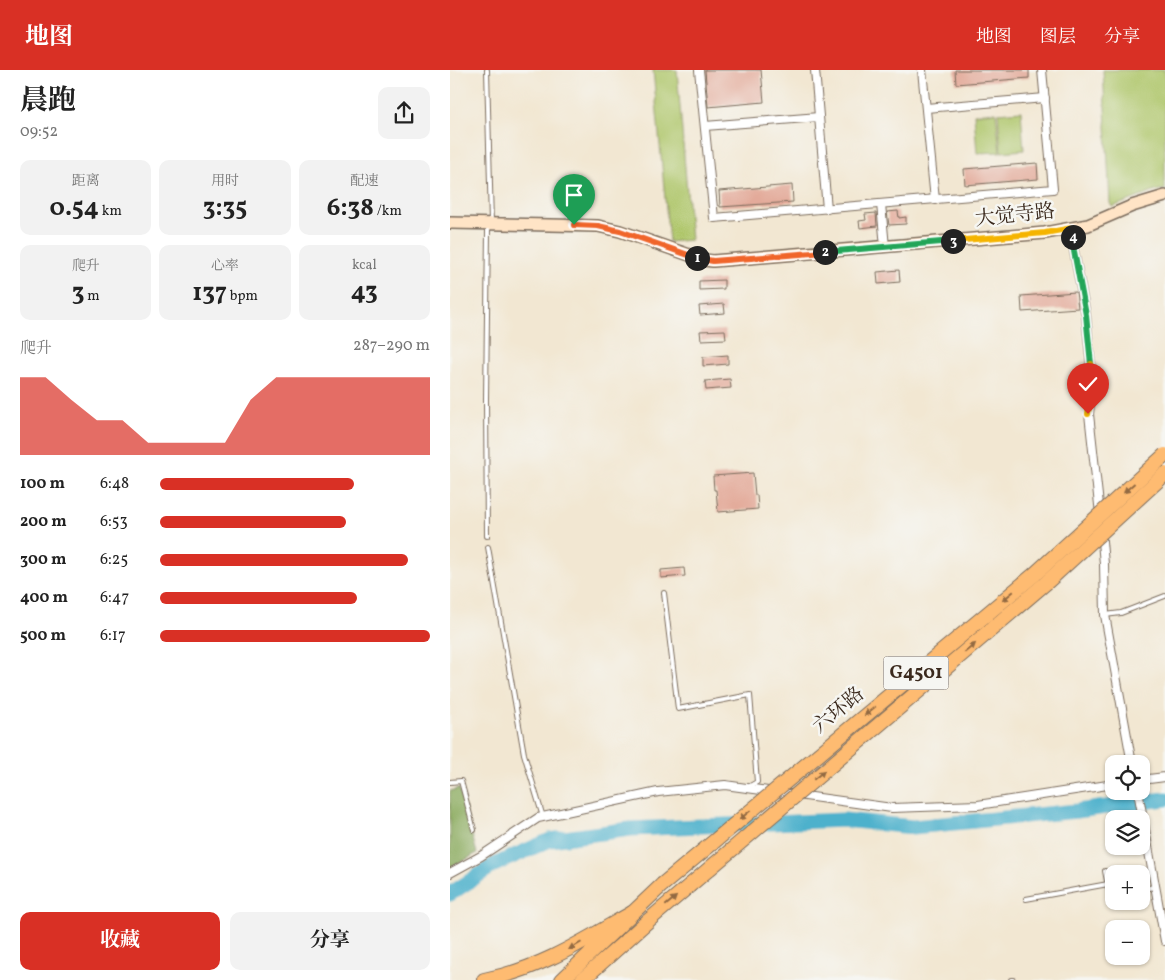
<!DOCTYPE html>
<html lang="zh">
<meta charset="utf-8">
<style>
body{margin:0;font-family:Vollkorn,"Noto Serif SC",serif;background:#f2f2f2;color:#222;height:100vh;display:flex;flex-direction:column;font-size:19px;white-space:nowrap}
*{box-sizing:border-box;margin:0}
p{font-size:16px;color:#767676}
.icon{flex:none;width:28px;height:28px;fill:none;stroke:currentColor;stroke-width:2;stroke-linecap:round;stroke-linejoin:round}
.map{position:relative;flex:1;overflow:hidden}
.sheet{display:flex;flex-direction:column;background:#fff;width:450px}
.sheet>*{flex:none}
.buttons{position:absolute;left:655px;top:685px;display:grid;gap:10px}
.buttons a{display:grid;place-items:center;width:45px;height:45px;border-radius:10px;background:#fff;box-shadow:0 1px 4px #0004;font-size:25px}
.pin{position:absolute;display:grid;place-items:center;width:42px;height:42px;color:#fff;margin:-51px -21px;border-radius:50% 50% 50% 0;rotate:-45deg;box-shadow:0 0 5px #0007}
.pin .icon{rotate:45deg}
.km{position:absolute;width:25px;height:25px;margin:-12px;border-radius:50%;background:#222;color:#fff;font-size:14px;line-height:25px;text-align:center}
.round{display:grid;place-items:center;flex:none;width:52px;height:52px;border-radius:10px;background:#f2f2f2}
.summary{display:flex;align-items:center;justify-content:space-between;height:85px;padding:0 20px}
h1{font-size:28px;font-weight:700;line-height:38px}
.stats{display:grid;grid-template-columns:repeat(3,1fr);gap:8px;height:85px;padding:5px 20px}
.stats div{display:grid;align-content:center;border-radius:10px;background:#f2f2f2;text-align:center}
.stats b{font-size:25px;font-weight:700}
.stats small{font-size:14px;font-weight:400}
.stats p{font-size:14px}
.chart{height:140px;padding:10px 20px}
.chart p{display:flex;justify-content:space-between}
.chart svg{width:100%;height:90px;margin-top:5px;fill:#d93025;opacity:.7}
.button{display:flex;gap:10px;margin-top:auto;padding:10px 20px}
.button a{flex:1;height:58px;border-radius:10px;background:#d93025;color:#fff;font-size:20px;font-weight:700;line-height:58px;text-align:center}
.button a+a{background:#f2f2f2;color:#222}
ul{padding:0 20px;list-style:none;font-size:16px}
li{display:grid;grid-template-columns:80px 60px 1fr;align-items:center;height:38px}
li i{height:12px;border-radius:6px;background:#d93025}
header{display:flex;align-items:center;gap:30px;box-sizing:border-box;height:70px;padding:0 25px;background:#d93025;color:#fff}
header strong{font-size:24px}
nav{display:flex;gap:28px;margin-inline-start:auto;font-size:18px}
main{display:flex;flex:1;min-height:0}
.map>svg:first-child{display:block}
</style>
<header>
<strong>地图</strong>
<nav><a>地图</a><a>图层</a><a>分享</a></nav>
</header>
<main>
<section class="sheet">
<div class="summary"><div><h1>晨跑</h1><p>09:52</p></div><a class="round"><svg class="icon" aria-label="share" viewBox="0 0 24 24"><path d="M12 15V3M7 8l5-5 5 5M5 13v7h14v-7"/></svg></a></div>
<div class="stats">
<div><p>距离</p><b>0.54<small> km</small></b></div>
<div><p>用时</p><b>3:35</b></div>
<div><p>配速</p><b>6:38<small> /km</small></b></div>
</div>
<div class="stats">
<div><p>爬升</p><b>3<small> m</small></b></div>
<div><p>心率</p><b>137<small> bpm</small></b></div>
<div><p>kcal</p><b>43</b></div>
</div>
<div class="chart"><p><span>爬升</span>287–290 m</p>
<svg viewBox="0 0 160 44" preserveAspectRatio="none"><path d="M0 44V6L10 6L20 17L30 27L40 27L50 38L60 38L70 38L80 38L90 17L100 6L110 6L120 6L130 6L140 6L150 6L160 6V44z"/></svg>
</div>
<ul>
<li><b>100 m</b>6:48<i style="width:72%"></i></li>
<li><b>200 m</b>6:53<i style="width:69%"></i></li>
<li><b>300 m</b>6:25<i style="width:92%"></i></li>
<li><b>400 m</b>6:47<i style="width:73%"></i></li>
<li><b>500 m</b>6:17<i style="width:100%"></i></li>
</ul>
<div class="button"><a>收藏</a><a>分享</a></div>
</section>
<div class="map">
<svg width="715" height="910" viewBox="0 0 715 910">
<rect width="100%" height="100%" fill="#f6f6f2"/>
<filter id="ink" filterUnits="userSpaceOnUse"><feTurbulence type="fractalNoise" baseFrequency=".02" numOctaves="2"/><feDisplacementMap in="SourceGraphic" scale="10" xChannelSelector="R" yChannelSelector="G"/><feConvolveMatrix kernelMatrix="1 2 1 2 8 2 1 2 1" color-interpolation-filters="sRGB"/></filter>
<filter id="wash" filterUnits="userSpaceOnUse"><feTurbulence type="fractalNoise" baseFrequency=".0096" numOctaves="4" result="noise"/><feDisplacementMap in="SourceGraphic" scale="20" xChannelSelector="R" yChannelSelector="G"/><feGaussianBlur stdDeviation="1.12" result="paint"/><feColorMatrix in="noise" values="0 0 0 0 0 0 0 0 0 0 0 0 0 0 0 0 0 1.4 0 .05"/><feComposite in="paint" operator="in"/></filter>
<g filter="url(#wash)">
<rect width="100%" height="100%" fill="#f2e7d2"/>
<g fill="#afc66b" stroke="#757844">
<polygon points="203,0 227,0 241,170 219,172"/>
<polygon points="653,0 715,0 715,120 709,120 662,137 660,133"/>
<polygon points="571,41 574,80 551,82 548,43"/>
<polygon points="546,42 550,82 527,83 524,44"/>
</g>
<polygon fill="#8bab5f" stroke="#636a3e" points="9,718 27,783 0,799 0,721"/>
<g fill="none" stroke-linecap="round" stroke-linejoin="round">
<polyline stroke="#4db1cc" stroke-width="15" points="0,824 44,795 100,770 180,759 394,750 463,757 627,741 715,729"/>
</g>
<g id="blocks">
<g fill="#e3aa9a">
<polygon points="255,0 311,0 314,32 258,37"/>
<polygon points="505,0 579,0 579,8 506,14"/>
<polygon points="587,93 588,109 515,115 514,99"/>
<polygon points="342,115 343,132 270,137 269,121"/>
<polygon points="448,141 449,148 456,147 456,154 439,155 437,142"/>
<polygon points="426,143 427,156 410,158 409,151 416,150 415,144"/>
<polygon points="449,200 450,212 428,214 427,202"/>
<polygon points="274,210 274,219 249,220 249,211"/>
<polygon points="626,222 628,238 572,242 571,226"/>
<polygon points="274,234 275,243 250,245 249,236"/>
<polygon points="275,260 276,269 251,270 250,261"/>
<polygon points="278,285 278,294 253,296 253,287"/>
<polygon points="280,309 281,318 256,320 255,311"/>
<polygon points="303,403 305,425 307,425 308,439 268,442 266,420 264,420 263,406"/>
<polygon points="234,498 235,506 211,508 211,500"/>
</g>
</g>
</g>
<g filter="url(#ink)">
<use href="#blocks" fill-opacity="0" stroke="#7b6c5d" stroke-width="1"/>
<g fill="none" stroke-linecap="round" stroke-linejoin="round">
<g stroke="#7b6c5d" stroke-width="6">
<g id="service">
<polyline points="37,466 36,330 38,160 41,153 37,0"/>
<polyline points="38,477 74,684 93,747"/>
<polyline points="214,523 228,639 300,625 307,712 298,717"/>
<polyline points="655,545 671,543 715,526"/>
<polyline points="0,712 11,711 24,760"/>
<polyline points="655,801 660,826 664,825"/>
<polyline points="691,819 705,817"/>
<polyline points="576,829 658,814"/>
<polyline points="561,910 563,910"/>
</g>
</g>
<g stroke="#7b6c5d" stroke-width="10">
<g id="minor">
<polyline points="249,0 264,148 603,119 592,0"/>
<polyline points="365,0 377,139"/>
<polyline points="472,0 485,130"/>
<polyline points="476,38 595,28"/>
<polyline points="255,56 369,47"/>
<polyline points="431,134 435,177"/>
<polyline points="622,158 624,181 636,245 642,307 639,344 650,444"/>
<polyline points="651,460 654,494 655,545 682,694"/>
<polyline points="691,710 715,707"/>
<polyline points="688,721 715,871"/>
<polyline points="0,803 31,786 88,748 208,722 275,715 442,738 528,735 664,714"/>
</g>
</g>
<g stroke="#7b6c5d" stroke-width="14">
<polyline id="secondary" points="0,153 148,156 170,161 254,190 263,191 595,163 638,155 682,136 715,126"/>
</g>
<g stroke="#7b6c5d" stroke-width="16">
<g id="motorway">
<path d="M34 910C89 900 135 870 182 843"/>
<polyline points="112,910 212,815"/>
<polyline points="132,910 199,850 239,816"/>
</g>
</g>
<use href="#service" stroke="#fff" stroke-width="4"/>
<use href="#minor" stroke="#fff" stroke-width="8"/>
<use href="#secondary" stroke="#ffe4c6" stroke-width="11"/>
<use href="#motorway" stroke="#febb71" stroke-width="14"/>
<g stroke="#7b6c5d" stroke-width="16" stroke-linecap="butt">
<g id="motorway-bridge">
<polyline points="212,815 585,504 715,385"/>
<polyline points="239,816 597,512 715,404"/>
</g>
</g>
<use href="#motorway-bridge" stroke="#febb71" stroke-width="14"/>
</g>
<defs><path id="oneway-solid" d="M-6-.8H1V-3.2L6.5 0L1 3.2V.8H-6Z" transform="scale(1.25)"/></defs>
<g fill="#936b43">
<use href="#oneway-solid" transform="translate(679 418) rotate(138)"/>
<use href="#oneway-solid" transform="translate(558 526) rotate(140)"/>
<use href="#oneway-solid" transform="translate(520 578) rotate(-40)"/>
<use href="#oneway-solid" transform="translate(420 641) rotate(140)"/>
<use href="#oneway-solid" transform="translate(369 705) rotate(-40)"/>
<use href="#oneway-solid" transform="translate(295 745) rotate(140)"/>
<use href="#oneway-solid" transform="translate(221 831) rotate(-40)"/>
<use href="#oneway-solid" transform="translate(125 876) rotate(150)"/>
</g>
</g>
<g fill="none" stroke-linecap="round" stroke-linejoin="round" filter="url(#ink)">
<g stroke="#fff" stroke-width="10">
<polyline id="split-1" points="124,155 148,156 170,161 247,188"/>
</g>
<g stroke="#fff" stroke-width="10">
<polyline id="split-2" points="247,188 263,191 375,182"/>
</g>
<g stroke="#fff" stroke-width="10">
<polyline id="split-3" points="375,182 503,171"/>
</g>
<g stroke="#fff" stroke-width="10">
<polyline id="split-4" points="503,171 595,163 622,158 623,167"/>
</g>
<g stroke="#fff" stroke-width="10">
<polyline id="split-5" points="623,167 624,181 636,245 641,294"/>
</g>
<g stroke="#fff" stroke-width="10">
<polyline id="split-6" points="638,344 642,307 641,294"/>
</g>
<use href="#split-1" stroke="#f0652b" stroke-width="6"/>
<use href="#split-2" stroke="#f0652b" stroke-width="6"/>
<use href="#split-3" stroke="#22a559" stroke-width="6"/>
<use href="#split-4" stroke="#f5b400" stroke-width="6"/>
<use href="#split-5" stroke="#22a559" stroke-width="6"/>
<use href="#split-6" stroke="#f5b400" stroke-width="6"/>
</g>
<g text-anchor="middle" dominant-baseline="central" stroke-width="5" stroke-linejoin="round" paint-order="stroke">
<rect fill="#f6f6f2" stroke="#73675e" stroke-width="1" x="433.5" y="586.5" width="65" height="33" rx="4"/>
<g font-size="19" font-weight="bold" fill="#3b2a1e">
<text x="466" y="603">G4501</text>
</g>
<g font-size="20" fill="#3b2a1e" stroke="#f6f6f2">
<text transform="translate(565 146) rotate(-6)">大觉寺路</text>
<text transform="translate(389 641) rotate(-40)">六环路</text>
</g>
</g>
</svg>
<div class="buttons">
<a><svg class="icon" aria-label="locate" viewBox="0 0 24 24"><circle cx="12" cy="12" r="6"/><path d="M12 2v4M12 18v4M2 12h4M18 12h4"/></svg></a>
<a><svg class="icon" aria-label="layers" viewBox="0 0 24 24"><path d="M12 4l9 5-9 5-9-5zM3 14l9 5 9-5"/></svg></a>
<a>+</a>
<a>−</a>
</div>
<div class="pin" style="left:124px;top:155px;background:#1e9e55"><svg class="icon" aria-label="arrive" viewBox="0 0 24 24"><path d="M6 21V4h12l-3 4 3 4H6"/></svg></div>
<div class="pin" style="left:638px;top:344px;background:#d93025"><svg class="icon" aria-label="check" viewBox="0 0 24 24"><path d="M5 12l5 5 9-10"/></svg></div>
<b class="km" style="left:247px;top:188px">1</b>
<b class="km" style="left:375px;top:182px">2</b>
<b class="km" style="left:503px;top:171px">3</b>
<b class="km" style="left:623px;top:167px">4</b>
</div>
</main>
